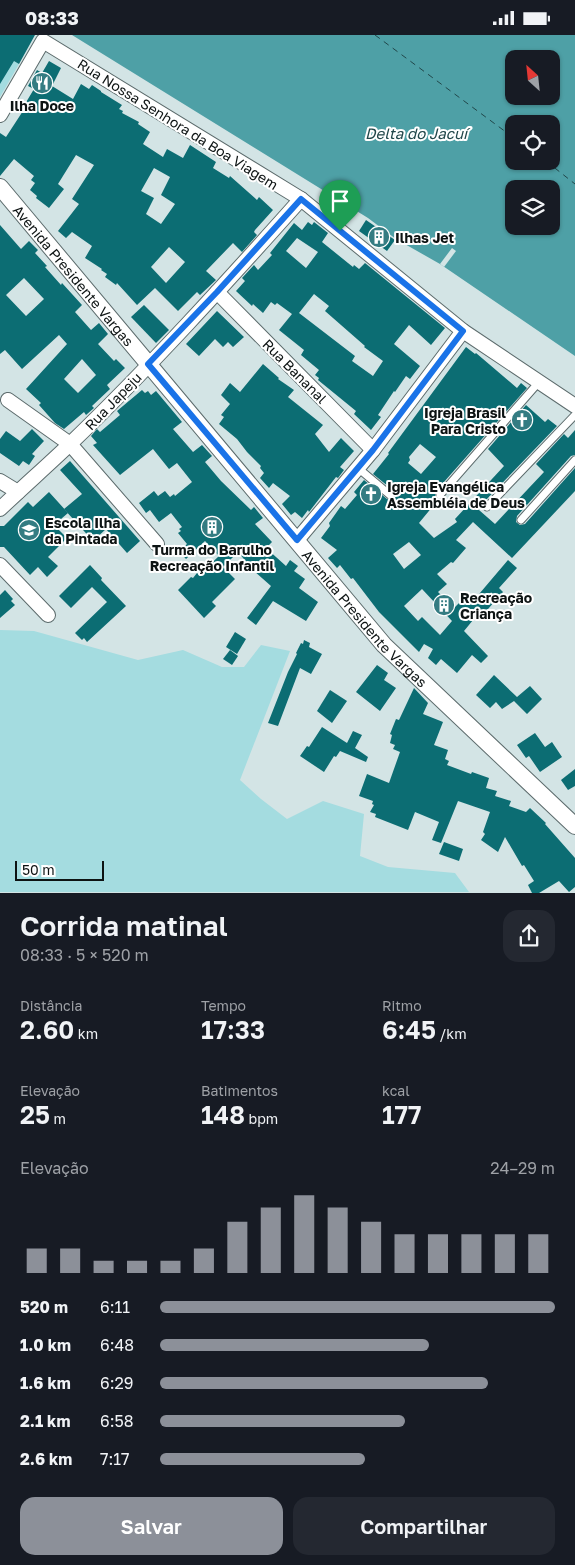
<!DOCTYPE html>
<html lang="pt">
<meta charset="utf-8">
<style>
body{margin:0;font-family:"Golos Text",sans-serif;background:#242831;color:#f1f3f6;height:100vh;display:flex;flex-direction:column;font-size:19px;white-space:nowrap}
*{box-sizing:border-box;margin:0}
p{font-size:16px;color:#9ea1a6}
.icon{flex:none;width:28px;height:28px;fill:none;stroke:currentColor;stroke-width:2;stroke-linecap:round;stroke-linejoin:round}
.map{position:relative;height:858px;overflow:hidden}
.drawer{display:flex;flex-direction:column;background:#171b24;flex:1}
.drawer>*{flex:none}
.needle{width:32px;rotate:333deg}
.buttons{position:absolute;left:505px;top:15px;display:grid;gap:10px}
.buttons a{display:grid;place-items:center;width:55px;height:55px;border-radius:10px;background:#171b24;box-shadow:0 1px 4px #0004;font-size:25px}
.scale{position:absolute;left:15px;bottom:12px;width:89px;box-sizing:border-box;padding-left:5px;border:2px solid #0d1313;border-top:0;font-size:14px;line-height:18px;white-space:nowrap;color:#0d1313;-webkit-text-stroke:4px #fff;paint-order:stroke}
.pin{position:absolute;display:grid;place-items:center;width:42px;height:42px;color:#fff;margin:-51px -21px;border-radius:50% 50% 50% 0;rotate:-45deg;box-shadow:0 0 5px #0007}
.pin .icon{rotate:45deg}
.round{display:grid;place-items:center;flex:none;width:52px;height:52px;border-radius:15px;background:#242831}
.summary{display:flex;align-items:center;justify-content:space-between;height:85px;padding:0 20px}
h1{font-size:28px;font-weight:600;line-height:38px}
.stats{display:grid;grid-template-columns:repeat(3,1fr);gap:8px;height:85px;padding:5px 20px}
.stats div{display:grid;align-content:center}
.stats b{font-size:25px;font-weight:600}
.stats small{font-size:14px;font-weight:400}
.stats p{font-size:14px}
.chart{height:140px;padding:10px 20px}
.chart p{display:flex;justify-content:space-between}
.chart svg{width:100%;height:90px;margin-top:5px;stroke:#8c9099;stroke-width:6}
.cta{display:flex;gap:10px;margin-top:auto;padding:10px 20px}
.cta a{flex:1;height:58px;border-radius:15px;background:#8c9099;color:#fff;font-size:20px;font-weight:600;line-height:58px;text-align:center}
.cta a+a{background:#242831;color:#f1f3f6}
ul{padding:0 20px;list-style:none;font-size:16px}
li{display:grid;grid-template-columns:80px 60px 1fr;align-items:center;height:38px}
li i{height:12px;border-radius:6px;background:#8c9099}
.status{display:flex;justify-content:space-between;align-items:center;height:35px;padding:0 25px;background:#171b24;direction:ltr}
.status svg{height:14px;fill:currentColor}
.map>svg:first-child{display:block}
</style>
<div class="status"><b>08:33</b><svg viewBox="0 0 49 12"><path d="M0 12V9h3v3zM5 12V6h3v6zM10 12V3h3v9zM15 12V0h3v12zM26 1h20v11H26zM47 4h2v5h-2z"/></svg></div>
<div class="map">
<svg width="575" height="858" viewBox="0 0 575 858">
<rect width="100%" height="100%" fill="#d3e4e5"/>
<g fill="#a4dce0">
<polygon points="0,0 19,29 0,62"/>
<polygon points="0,595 34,596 138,625 183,615 222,632 244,632 261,610 290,616 240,745 261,764 287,784 323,766 364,779 360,821 388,832 455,838 469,857 0,857"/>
</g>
<path fill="#4ea0a6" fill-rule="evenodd" d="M72 0H575V321L440 229 396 204 368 183ZM514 24H551V61H514ZM514 89H551V126H514ZM514 154H551V191H514Z"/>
<polygon fill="#d3e4e5" points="452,213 456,216 444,232 440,229"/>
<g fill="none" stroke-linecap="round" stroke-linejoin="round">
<g stroke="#21474a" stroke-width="1" stroke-dasharray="6 5" stroke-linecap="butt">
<polyline points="375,0 514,103"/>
<polyline points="546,126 575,149"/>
</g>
</g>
<g fill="#0c6d73" fill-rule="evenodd">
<polygon points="0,0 35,0 19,29 14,26 0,49"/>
<path d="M49 26 61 33 52 51 73 64 81 49 89 54 92 50 101 56V57L122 70 119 74 123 76 122 78 139 87 138 89 150 97 143 109 163 122 167 114 183 123 190 110 216 127 213 133 229 143 230 141 257 165 259 162 273 175 255 195 254 197 257 200 242 217 233 208 206 236 216 245 200 260 197 257 178 276 155 253 137 270 117 248 116 250 105 242 107 239 101 235 102 234 85 223 92 211 72 197 66 203 58 196 79 169 72 164 94 130 76 120 58 149 64 154 49 173 36 163 37 161 30 155 35 148 31 145 34 141 14 124 0 141V98L6 102 21 79 26 70 25 69 34 54 28 51 37 35 42 38ZM154 133 170 142 161 160 175 169 161 189 146 179 154 163 141 156ZM169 212 185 227 166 248 151 232Z"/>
<polygon points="366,185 395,205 387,216 359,196"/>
<path d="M308 187 312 190 314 187 328 198 322 207 348 228 353 232 354 230 359 234 365 228 445 293 431 310 409 290 394 309 420 331 410 344 406 341 395 357 394 356 378 380 381 382 371 395 354 379 356 376 318 345 319 343 315 340 319 335 301 320 304 315 279 295 292 279 277 268 275 270 271 267 263 278 253 269 252 271 236 256 245 246 242 243 254 230 258 235 272 220 270 218 294 188 302 195ZM297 203 318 217 306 233 286 216ZM314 259 329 271 325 276 365 311 364 312 383 326 373 341 352 326 355 321 299 278Z"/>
<path d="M0 190 21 214 29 206 38 215 35 218 47 231 45 232 61 250 62 248 82 270 75 277 91 295 99 288 108 299 98 309 114 326 116 324 125 333 107 350 110 354 92 371 94 373 86 380 84 377 64 394 55 388 39 370 41 368 26 354 67 309 59 300 22 334 5 315 0 319ZM24 243 44 264 26 281 6 260ZM82 324 96 340 78 358 64 344Z"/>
<polygon points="144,270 169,295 156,308 131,282"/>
<polygon points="217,276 244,302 233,312 228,307 223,312 215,304 199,321 186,309"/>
<path d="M466 312 475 319 476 318 517 353 521 348 527 353 436 456 435 462 431 469 433 471 419 488 434 503 457 487 455 484 504 431 488 414 526 370 545 387 548 384 557 391 483 468 479 475 495 489 544 437 536 429 564 399 568 403 575 395V420L571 421 517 481 516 487 520 490 525 489 575 433V456L512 523 473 487 456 505 466 513 453 528 451 527 437 539 447 549 438 557 454 573 468 559 474 565 508 525 517 533 499 553 503 557 481 582 478 579 464 596 488 621 481 628 472 620 457 638 441 624 436 630 428 623 433 614 424 609 419 617 379 577 353 543 351 544 340 530 337 533 328 523 337 515 321 503 330 491 329 488 341 471 345 474 357 460 354 457 364 445 387 464 391 465 394 463V456L373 439 389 419 388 418ZM420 409 436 422 421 439 408 428 410 425 409 422ZM409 507 421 520 404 534 393 519ZM422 554 452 586 440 600 422 582 418 586 404 571Z"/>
<polygon points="263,329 279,343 278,344 294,355 288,362 323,390 315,399 329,417 341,403 354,416 340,432 344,435 338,443 336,442 309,477 308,475 302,483 295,477 291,480 282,469 290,461 273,448 269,453 260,443 264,438 260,433 261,431 247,417 237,404 219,389 224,382 221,380 230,369 221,360 230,348 240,357"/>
<polygon points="142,355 145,358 148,356 151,360 156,356 182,387 173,394 193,417 202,410 212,421 205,427 221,446 251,475 254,472 263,483 255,489 272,507 266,513 286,531 290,525 298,531 294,536 305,544 299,553 318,567 306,586 273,566 256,590 247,583 271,551 254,536 238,517 223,532 235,544 212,567 216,571 204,583 178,555 191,542 193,543 197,538 199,540 219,521 205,506 186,524 179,516 187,509 178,498 181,496 179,494 182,492 171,478 159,487 150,475 146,478 139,468 154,456 158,461 165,456 170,462 174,459 175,461 192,447 177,428 169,434 153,414 120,440 93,410 97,408 91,401 97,394 100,397 120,380 117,376"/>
<polygon points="32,394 44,406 32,419 35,421 29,430 23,426 19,431 0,418 0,404 6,396 20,406"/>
<polygon points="70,426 140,506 127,518 106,494 93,506 64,474 82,459 60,435"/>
<polygon points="49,457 68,478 54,490 67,503 48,522 58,531 47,542 38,532 30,540 4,512 0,512 0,491 4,491 28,467 33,472"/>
<polygon points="90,530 102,543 101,545 126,571 87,607 84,603 82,605 75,598 107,567 92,552 71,573 59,561"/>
<polygon points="5,555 13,564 11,566 15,570 0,583 0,560"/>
<polygon points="235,597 246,604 237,619 226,612"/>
<polygon points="304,605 310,608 309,612 322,619 311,639 300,633 278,691 268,688 288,637 297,619 296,618 301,608 303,609"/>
<polygon points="230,615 238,621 232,630 223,624"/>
<polygon points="377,630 388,638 384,645 396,653 380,676 356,657"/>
<polygon points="494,640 517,662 530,651 542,664 527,679 514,666 502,674 496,667 490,673 476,660"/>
<polygon points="414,653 428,668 423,679 443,687 434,710 448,715 445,724 449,726 447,730 471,739 472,737 489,743 486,753 497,756 495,761 511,766 509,771 526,777 530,773 546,788 545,789 575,823 575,852 569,857 559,846 539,858 532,858 528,850 534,846 524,830 522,831 505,802 498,817 481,805 485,799 483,797 490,777 458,766 441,808 432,805 439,787 415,777 408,795 375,782 376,779 370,777 374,770 372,769 373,766 359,761 367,739 389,748 400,717 393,714 395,710 390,708 392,700 390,699 396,684 399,685"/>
<polygon points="330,655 347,666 332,688 317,676"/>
<polygon points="322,692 347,708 353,696 362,700 355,713 368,722 366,727 340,716 336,722 334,721 324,737 300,721 307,711 309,712"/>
<polygon points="535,698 545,712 552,707 562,722 540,737 529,721 526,723 517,710"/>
<polygon points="575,734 575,751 568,755 561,745"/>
<polygon points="444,807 463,814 459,826 439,819"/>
</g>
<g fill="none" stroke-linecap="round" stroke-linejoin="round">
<g stroke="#5c6b6c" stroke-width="9">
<g id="service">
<polyline points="358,433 390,460"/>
<polyline points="440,460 539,347"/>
<polyline points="487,472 575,380"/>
<polyline points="521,485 575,425"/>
</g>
</g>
<g stroke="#5c6b6c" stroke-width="16">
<g id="minor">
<polyline points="0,80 43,6 301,164 463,296 575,371"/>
<polyline points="217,257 373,415"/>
<polyline points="8,365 70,409 157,509"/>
<polyline points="0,446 18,457"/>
<path d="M0 474C23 452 47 431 70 409 150 332 226 248 301 164"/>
<polyline points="297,505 373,415 463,296"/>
<polyline points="0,530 48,580"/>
</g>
</g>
<g stroke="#5c6b6c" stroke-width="18">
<g id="tertiary">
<path id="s1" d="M0 152 384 610 575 791"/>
</g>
</g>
<use href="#service" stroke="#fff" stroke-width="7"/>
<use href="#minor" stroke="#fff" stroke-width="14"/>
<use href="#tertiary" stroke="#fff" stroke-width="16"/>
</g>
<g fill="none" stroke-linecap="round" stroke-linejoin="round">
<g stroke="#fff" stroke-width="10">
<polygon id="route" points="301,164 463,296 373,415 297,505 148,329 217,257"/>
</g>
<use href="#route" stroke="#1a73e8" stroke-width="6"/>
</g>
<defs>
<g id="restaurant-disc" transform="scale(1.125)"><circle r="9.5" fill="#347c82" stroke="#fff"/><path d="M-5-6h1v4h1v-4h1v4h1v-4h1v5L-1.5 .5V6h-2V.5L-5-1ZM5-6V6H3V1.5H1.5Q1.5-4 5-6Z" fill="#fff"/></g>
<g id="building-disc" transform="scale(1.125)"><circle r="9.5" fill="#347c82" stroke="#fff"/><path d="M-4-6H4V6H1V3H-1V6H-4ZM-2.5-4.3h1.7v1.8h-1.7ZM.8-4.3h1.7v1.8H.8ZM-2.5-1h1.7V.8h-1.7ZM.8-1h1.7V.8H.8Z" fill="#fff"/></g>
<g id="church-disc" transform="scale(1.125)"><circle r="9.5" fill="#347c82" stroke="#fff"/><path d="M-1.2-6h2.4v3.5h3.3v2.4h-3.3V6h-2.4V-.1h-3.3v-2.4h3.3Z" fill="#fff"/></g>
<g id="school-disc" transform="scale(1.125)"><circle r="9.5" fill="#347c82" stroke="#fff"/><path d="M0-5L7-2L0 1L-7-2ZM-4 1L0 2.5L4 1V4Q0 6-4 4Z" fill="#fff"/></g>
</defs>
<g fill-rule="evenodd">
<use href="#restaurant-disc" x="42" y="48"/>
<use href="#building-disc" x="379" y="202"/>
<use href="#church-disc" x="522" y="385"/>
<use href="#church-disc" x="371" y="459"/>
<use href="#building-disc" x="212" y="492"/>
<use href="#school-disc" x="29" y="495"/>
<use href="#building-disc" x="444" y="570"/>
</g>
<g text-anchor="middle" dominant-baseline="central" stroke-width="4" stroke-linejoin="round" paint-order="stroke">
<g font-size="14" font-weight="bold" fill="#0d1313" stroke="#fff" text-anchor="start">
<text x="42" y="70" text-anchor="middle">Ilha Doce</text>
<text x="395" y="202">Ilhas Jet</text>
<text x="506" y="377" text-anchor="end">Igreja Brasil<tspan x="506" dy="16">Para Cristo</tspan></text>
<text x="387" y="451">Igreja Evangélica<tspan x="387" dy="16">Assembléia de Deus</tspan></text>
<text x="45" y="487">Escola Ilha<tspan x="45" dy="16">da Pintada</tspan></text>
<text x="212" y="514" text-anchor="middle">Turma do Barulho<tspan x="212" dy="16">Recreação Infantil</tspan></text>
<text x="460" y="562">Recreação<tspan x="460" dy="16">Criança</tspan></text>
</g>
<g font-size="14" fill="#0d1313" stroke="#fff">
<text transform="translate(178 89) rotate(32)">Rua Nossa Senhora da Boa Viagem</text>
<text stroke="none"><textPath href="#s1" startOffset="115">Avenida Presidente Vargas</textPath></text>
<text transform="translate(295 336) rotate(45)">Rua Bananal</text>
<text transform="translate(113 366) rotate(-46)">Rua Japeju</text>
<text stroke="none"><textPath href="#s1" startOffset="565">Avenida Presidente Vargas</textPath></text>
</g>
<g font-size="15" font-style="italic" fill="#21474a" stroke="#fff">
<text x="416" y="98">Delta do Jacuí</text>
</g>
</g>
</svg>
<div class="buttons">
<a><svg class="needle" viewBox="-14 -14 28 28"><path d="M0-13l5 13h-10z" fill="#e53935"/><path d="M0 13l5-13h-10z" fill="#9ea1a6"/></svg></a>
<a><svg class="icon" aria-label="locate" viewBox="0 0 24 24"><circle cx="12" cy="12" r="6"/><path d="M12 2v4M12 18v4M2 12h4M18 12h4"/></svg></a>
<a><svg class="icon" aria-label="layers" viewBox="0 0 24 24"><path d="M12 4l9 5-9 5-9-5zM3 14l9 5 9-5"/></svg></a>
</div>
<div class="scale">50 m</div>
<div class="pin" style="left:340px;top:196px;background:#1e9e55"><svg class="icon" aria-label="arrive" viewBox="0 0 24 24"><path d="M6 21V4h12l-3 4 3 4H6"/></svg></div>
</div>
<section class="drawer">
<div class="summary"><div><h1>Corrida matinal</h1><p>08:33 · 5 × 520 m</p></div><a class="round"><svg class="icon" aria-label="share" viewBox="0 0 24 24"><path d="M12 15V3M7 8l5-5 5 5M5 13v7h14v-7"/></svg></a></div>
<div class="stats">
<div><p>Distância</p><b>2.60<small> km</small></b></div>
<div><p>Tempo</p><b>17:33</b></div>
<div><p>Ritmo</p><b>6:45<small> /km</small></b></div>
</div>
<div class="stats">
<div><p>Elevação</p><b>25<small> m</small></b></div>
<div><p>Batimentos</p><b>148<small> bpm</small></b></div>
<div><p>kcal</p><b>177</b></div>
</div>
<div class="chart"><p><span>Elevação</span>24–29 m</p>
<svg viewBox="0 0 160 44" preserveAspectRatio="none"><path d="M5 44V32M15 44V32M25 44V38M35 44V38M45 44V38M55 44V32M65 44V19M75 44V12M85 44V6M95 44V12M105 44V19M115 44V25M125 44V25M135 44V25M145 44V25M155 44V25"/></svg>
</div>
<ul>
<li><b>520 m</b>6:11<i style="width:100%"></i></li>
<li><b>1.0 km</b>6:48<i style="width:68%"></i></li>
<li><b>1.6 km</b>6:29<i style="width:83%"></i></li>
<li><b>2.1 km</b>6:58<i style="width:62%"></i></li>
<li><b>2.6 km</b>7:17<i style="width:52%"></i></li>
</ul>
<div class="cta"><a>Salvar</a><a>Compartilhar</a></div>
</section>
